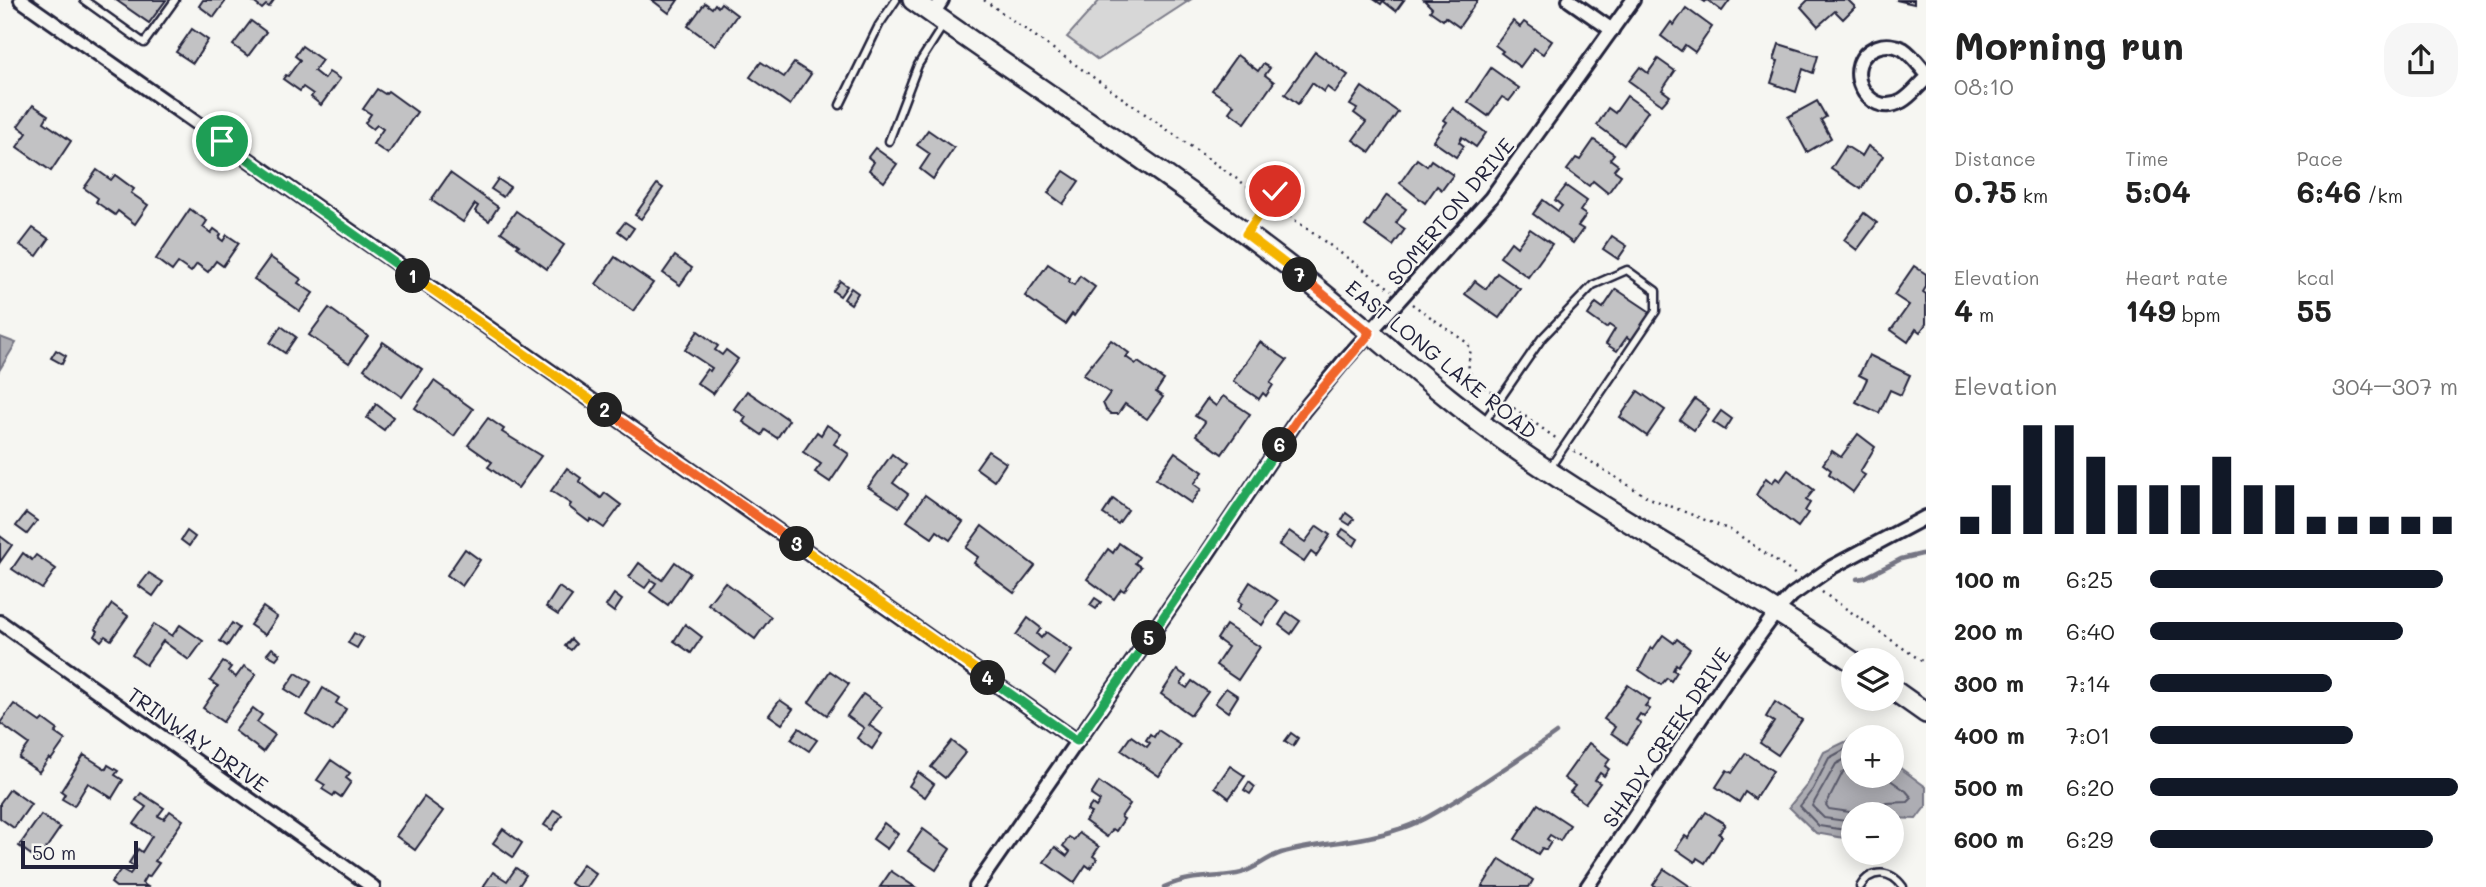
<!DOCTYPE html>
<meta charset="utf-8">
<style>
body{margin:0;font-family:Mali,sans-serif;background:#f6f6f6;color:#222;height:100vh;display:flex;flex-direction:column;font-size:26px;white-space:nowrap}
*{box-sizing:border-box;margin:0}
p{font-size:23px;color:#767676}
.icon{flex:none;width:38px;height:38px;fill:none;stroke:currentColor;stroke-width:2;stroke-linecap:round;stroke-linejoin:round}
.map{position:relative;flex:1;overflow:hidden}
.side{display:flex;flex-direction:column;background:#fff;width:560px}
.side>*{flex:none}
.controls{position:absolute;left:1841px;top:648px;display:grid;gap:14px}
.controls a{display:grid;place-items:center;width:63px;height:63px;border-radius:50%;background:#fff;box-shadow:0 4px 18px #0003;font-size:35px}
.scale{position:absolute;left:21px;bottom:18px;width:117px;box-sizing:border-box;padding-left:7px;border:4px solid #22223b;border-top:0;font-size:19px;line-height:24px;white-space:nowrap;color:#22223b;-webkit-text-stroke:5px #f6f6f2;paint-order:stroke}
.pin{position:absolute;display:grid;place-items:center;width:60px;height:60px;color:#fff;margin:-30px;border:4px solid #fff;border-radius:50%;box-shadow:0 2px 7px #0007}
.km{position:absolute;width:35px;height:35px;margin:-18px;border-radius:50%;background:#222;color:#fff;font-size:19px;line-height:35px;text-align:center}
.round{display:grid;place-items:center;flex:none;width:74px;height:74px;border-radius:28px;background:#f6f6f6}
.summary{display:flex;align-items:center;justify-content:space-between;height:119px;padding:0 28px}
h1{font-size:38px;font-weight:700;line-height:52px}
.metrics{display:grid;grid-template-columns:repeat(3,1fr);gap:10px;height:119px;padding:7px 28px}
.metrics div{display:grid;align-content:center}
.metrics b{font-size:30px;font-weight:700}
.metrics small{font-size:19px;font-weight:400}
.metrics p{font-size:19px}
.chart{height:196px;padding:14px 28px}
.chart p{display:flex;justify-content:space-between}
.chart svg{width:100%;height:126px;margin-top:7px;stroke:#111827;stroke-width:6}
ul{padding:0 28px;list-style:none;font-size:23px}
li{display:grid;grid-template-columns:112px 84px 1fr;align-items:center;height:52px}
li i{height:18px;border-radius:9px;background:#111827}
main{display:flex;flex:1;min-height:0}
.map>svg:first-child{display:block}
</style>
<main>
<div class="map">
<svg width="1926" height="887" viewBox="0 0 1926 887">
<rect width="100%" height="100%" fill="#f6f6f2"/>
<filter id="ink" filterUnits="userSpaceOnUse"><feTurbulence type="fractalNoise" baseFrequency=".0143" numOctaves="2"/><feDisplacementMap in="SourceGraphic" scale="14" xChannelSelector="R" yChannelSelector="G"/><feConvolveMatrix kernelMatrix="1 2 1 2 8 2 1 2 1" color-interpolation-filters="sRGB"/></filter>
<g filter="url(#ink)">
<polygon fill="#d7d7d7" stroke="#7c7c89" stroke-width="2" points="1100,0 1190,0 1098,60 1067,37"/>
<g fill="#adadb3" stroke="#757583" stroke-width="2">
<polygon points="0,337 16,343 0,369"/>
<polygon points="1853,738 1853,775 1892,775 1892,762 1926,787 1926,806 1916,819 1892,818 1892,814 1853,814 1853,836 1849,839 1816,833 1789,807 1807,785 1824,752"/>
</g>
<g fill="none" stroke-linecap="round" stroke-linejoin="round">
<g stroke="#5a5a6b" stroke-width="2">
<polyline points="1853,745 1829,758 1813,789 1800,806 1819,826 1853,831"/>
<polyline points="1853,755 1836,764 1812,806 1824,818 1853,822"/>
<polyline points="1853,766 1843,772 1826,805 1829,809 1863,814"/>
<polyline points="1877,814 1886,803 1908,802 1912,798 1906,791 1883,775"/>
</g>
<g stroke="#757583" stroke-width="4.5">
<polyline points="1857,579 1864,578 1901,559 1926,553"/>
<path d="M1164 887C1195 874 1208 879 1237 874 1254 871 1265 858 1281 853 1319 842 1358 843 1396 830 1421 823 1441 809 1463 796 1494 775 1526 755 1556 733"/>
</g>
</g>
<g fill="#c2c2c4" stroke="#22223b" stroke-width="2">
<polygon points="116,0 166,0 149,23"/>
<polygon points="203,0 222,0 225,2 214,17 199,6"/>
<polygon points="251,0 274,0 269,7 266,5 262,9"/>
<polygon points="652,0 678,0 669,13"/>
<polygon points="1375,0 1404,0 1396,11 1383,1 1381,4"/>
<polygon points="1424,0 1478,0 1459,27 1445,17 1443,20 1430,11 1432,8"/>
<polygon points="1702,0 1730,0 1722,11 1707,0 1705,2"/>
<polygon points="1808,0 1848,0 1855,7 1843,19 1835,11 1818,26 1801,7"/>
<polygon points="1896,0 1914,0 1914,4"/>
<polygon points="705,3 712,8 715,4 718,7 721,3 737,15 715,46 688,26"/>
<polygon points="1686,8 1712,27 1695,52 1685,45 1681,51 1661,36 1671,22 1674,25"/>
<polygon points="251,21 266,32 248,56 233,45"/>
<polygon points="1513,21 1520,27 1524,22 1552,41 1543,54 1534,48 1520,67 1501,53 1503,51 1495,45"/>
<polygon points="192,29 208,40 193,63 176,52"/>
<polygon points="1779,44 1818,56 1813,73 1803,69 1796,92 1771,83 1778,61 1774,60"/>
<polygon points="302,46 322,60 314,71 324,79 329,72 340,79 321,105 311,97 313,94 303,87 300,91 283,79 286,75 288,76 300,60 295,56"/>
<polygon points="1315,52 1348,75 1335,93 1327,87 1324,92 1312,83 1298,104 1285,94"/>
<polygon points="1237,55 1258,71 1263,64 1270,68 1265,75 1274,82 1245,123 1229,112 1234,105 1212,90"/>
<polygon points="1658,59 1675,71 1662,90 1670,96 1662,105 1629,81 1640,67 1648,73"/>
<polygon points="761,62 784,77 794,63 811,74 790,105 750,77"/>
<polygon points="1491,68 1519,88 1509,101 1502,97 1488,116 1468,102"/>
<polygon points="1362,87 1398,112 1370,152 1353,140 1366,122 1354,113 1357,109 1350,105"/>
<polygon points="377,89 385,94 388,91 417,112 388,154 373,144 383,129 377,125 373,129 365,123 371,114 363,109"/>
<polygon points="1627,96 1648,111 1624,145 1597,125 1608,108 1615,113"/>
<polygon points="1817,101 1826,117 1821,120 1831,138 1807,152 1788,117"/>
<polygon points="33,105 48,115 44,122 71,141 51,171 17,147 27,133 18,126"/>
<polygon points="1453,108 1486,133 1476,147 1462,137 1459,142 1464,146 1456,157 1433,141 1447,122 1444,120"/>
<polygon points="928,130 954,148 933,179 920,169 930,154 917,145"/>
<polygon points="1594,140 1614,154 1610,159 1618,165 1614,170 1621,175 1608,193 1593,181 1589,186 1567,170 1576,158 1580,160"/>
<polygon points="1846,146 1862,156 1868,146 1883,156 1861,189 1831,169"/>
<polygon points="875,148 897,164 884,182 869,170 874,162 868,157"/>
<polygon points="1417,159 1427,166 1431,160 1453,175 1442,190 1437,186 1425,203 1400,183"/>
<polygon points="97,170 111,180 115,175 134,189 131,193 148,205 135,224 118,211 115,215 96,202 98,198 84,188"/>
<polygon points="1064,171 1079,181 1063,204 1048,193"/>
<polygon points="450,173 498,207 489,221 475,211 478,206 475,204 463,222 431,200"/>
<polygon points="498,179 510,187 503,197 491,189"/>
<polygon points="657,184 663,188 641,219 635,215"/>
<polygon points="1566,186 1587,201 1580,211 1586,215 1578,226 1583,229 1573,243 1533,214 1543,200 1558,211 1562,206 1555,200"/>
<polygon points="1387,195 1406,209 1396,223 1405,229 1393,246 1365,226"/>
<polygon points="190,209 207,221 203,227 211,233 214,229 221,234 219,238 223,241 227,235 239,243 223,266 216,261 208,272 197,264 191,272 178,263 172,271 156,259"/>
<polygon points="516,211 564,245 547,269 517,247 519,245 501,232"/>
<polygon points="1864,213 1877,223 1857,250 1844,240"/>
<polygon points="625,222 634,228 627,238 618,231"/>
<polygon points="33,228 49,239 37,256 20,245"/>
<polygon points="1530,229 1552,244 1528,277 1500,257 1511,242 1517,247"/>
<polygon points="1612,236 1627,246 1618,259 1603,249"/>
<polygon points="675,256 692,268 680,285 663,273"/>
<polygon points="270,257 301,279 298,283 313,293 300,311 254,279"/>
<polygon points="615,257 653,283 633,311 596,284"/>
<polygon points="1048,264 1070,279 1069,282 1074,285 1080,276 1095,287 1074,316 1072,314 1065,324 1025,296"/>
<polygon points="1914,266 1926,274 1926,287 1923,292 1926,294 1926,324 1920,332 1916,329 1908,342 1891,330 1909,305 1894,295"/>
<polygon points="1497,273 1520,289 1499,318 1465,294 1475,281 1486,289"/>
<polygon points="840,281 847,286 840,296 833,291"/>
<polygon points="851,288 858,293 851,304 844,299"/>
<polygon points="1616,289 1652,313 1632,341 1627,337 1617,351 1606,344 1615,329 1609,325 1606,328 1588,315 1596,303 1603,308"/>
<polygon points="329,308 368,336 349,363 309,335"/>
<polygon points="281,326 296,337 285,353 270,343"/>
<polygon points="698,331 718,346 715,350 722,355 726,350 738,359 713,394 697,383 707,369 710,371 712,368 685,350"/>
<polygon points="1111,340 1129,353 1126,357 1136,364 1138,362 1164,380 1156,392 1163,397 1147,419 1125,404 1118,414 1111,414 1106,410 1103,403 1110,393 1083,375"/>
<polygon points="383,342 422,369 402,397 364,369"/>
<polygon points="1260,342 1287,360 1270,383 1273,385 1266,396 1263,393 1259,399 1233,381"/>
<polygon points="56,350 66,356 62,364 51,358"/>
<polygon points="1869,355 1910,375 1901,395 1890,390 1879,413 1856,402 1867,379 1859,375"/>
<polygon points="434,381 473,409 454,436 415,408"/>
<polygon points="747,391 789,420 777,438 765,430 762,435 743,422 746,417 734,409"/>
<polygon points="1638,391 1665,410 1647,436 1620,417"/>
<polygon points="1223,396 1250,414 1222,454 1196,435 1205,422 1195,416 1207,399 1216,406"/>
<polygon points="1695,399 1709,409 1694,430 1680,420"/>
<polygon points="376,404 393,417 384,430 367,418"/>
<polygon points="1721,411 1732,419 1725,430 1713,422"/>
<polygon points="488,418 504,429 502,432 541,456 518,488 488,467 492,462 468,445"/>
<polygon points="827,425 841,434 834,444 849,454 830,482 815,472 821,464 803,452 817,432 821,435"/>
<polygon points="1858,434 1875,447 1860,472 1865,475 1853,492 1829,474 1831,470 1823,464 1832,451 1841,457"/>
<polygon points="988,451 1006,463 994,481 976,468"/>
<polygon points="1175,452 1203,472 1194,484 1201,489 1191,503 1156,479"/>
<polygon points="892,454 906,465 893,483 908,494 899,507 868,487"/>
<polygon points="567,468 581,478 579,481 601,498 605,493 621,505 604,528 591,519 589,522 569,507 571,504 551,491"/>
<polygon points="1788,470 1814,490 1806,500 1810,503 1805,511 1808,513 1798,527 1756,495 1766,478 1772,483 1776,478 1780,481"/>
<polygon points="925,495 963,522 950,540 937,531 932,538 907,521"/>
<polygon points="1113,499 1128,510 1118,524 1103,514"/>
<polygon points="26,513 37,521 27,534 16,526"/>
<polygon points="1346,513 1354,519 1350,525 1342,520"/>
<polygon points="982,526 1035,566 1014,593 974,563 978,557 966,548"/>
<polygon points="1317,526 1330,535 1316,556 1311,552 1304,562 1279,545 1289,531 1305,542"/>
<polygon points="1343,529 1358,539 1354,546 1339,535"/>
<polygon points="187,531 195,537 189,546 181,540"/>
<polygon points="0,536 12,545 0,562"/>
<polygon points="1119,543 1139,557 1135,563 1141,567 1124,591 1121,589 1114,599 1087,579 1108,549 1113,553"/>
<polygon points="465,549 480,560 462,586 447,575"/>
<polygon points="23,553 32,560 36,555 56,569 42,589 12,569"/>
<polygon points="675,562 690,573 668,605 650,592 656,583 651,580 645,588 629,577 639,563 662,580"/>
<polygon points="149,573 163,582 153,596 139,586"/>
<polygon points="725,582 771,617 755,639 708,604"/>
<polygon points="1250,582 1278,601 1262,625 1238,609 1242,604 1238,601"/>
<polygon points="559,587 572,596 558,615 546,607"/>
<polygon points="614,594 622,600 614,612 606,606"/>
<polygon points="1095,598 1101,602 1096,609 1090,605"/>
<polygon points="112,604 128,616 111,640 105,636 101,641 95,636 98,631 95,629"/>
<polygon points="263,607 277,617 265,635 250,625"/>
<polygon points="1287,612 1300,621 1291,634 1279,625"/>
<polygon points="1028,618 1041,628 1037,634 1041,638 1046,632 1072,650 1055,675 1043,666 1048,658 1016,635"/>
<polygon points="232,623 239,628 227,646 220,641"/>
<polygon points="154,624 172,636 180,625 203,641 189,660 163,641 146,665 132,655"/>
<polygon points="685,624 702,637 691,653 674,641"/>
<polygon points="1226,625 1260,647 1238,680 1216,665 1228,647 1217,639"/>
<polygon points="354,633 363,638 357,648 348,643"/>
<polygon points="1663,635 1674,643 1677,639 1690,649 1678,666 1676,664 1673,670 1677,672 1671,681 1667,678 1661,685 1639,670 1651,647 1653,649"/>
<polygon points="571,639 576,644 571,650 565,646"/>
<polygon points="272,648 280,654 276,659 267,654"/>
<polygon points="223,662 231,667 228,671 236,677 244,666 256,674 223,722 203,708 218,686 210,681"/>
<polygon points="1177,670 1186,676 1181,684 1187,688 1192,681 1208,692 1191,715 1161,694"/>
<polygon points="830,671 849,684 827,715 809,702"/>
<polygon points="296,673 311,682 301,699 285,689"/>
<polygon points="1628,685 1650,700 1645,706 1650,709 1644,717 1640,714 1636,720 1641,723 1627,744 1611,733 1615,727 1604,719"/>
<polygon points="323,688 339,698 336,703 346,709 333,731 307,715"/>
<polygon points="1226,688 1238,696 1228,712 1215,703"/>
<polygon points="863,694 882,707 869,725 882,734 872,749 857,738 864,728 847,716"/>
<polygon points="780,700 793,709 782,724 769,715"/>
<polygon points="1775,702 1802,720 1778,755 1760,743 1774,722 1766,717"/>
<polygon points="14,704 40,722 43,719 58,730 55,733 65,740 51,760 49,758 39,772 19,758 29,744 0,723"/>
<polygon points="253,708 262,715 257,722 275,735 263,752 235,731"/>
<polygon points="799,728 817,740 809,751 791,739"/>
<polygon points="1158,730 1181,745 1159,776 1121,750 1131,736 1147,747 1150,743 1146,740 1150,734 1154,737"/>
<polygon points="1291,733 1298,738 1293,746 1285,741"/>
<polygon points="952,741 966,752 945,778 931,767"/>
<polygon points="1589,743 1610,759 1605,766 1609,769 1604,776 1600,773 1595,780 1600,783 1585,803 1570,792 1575,786 1564,778"/>
<polygon points="1746,753 1773,771 1755,799 1745,792 1739,802 1716,787 1727,770 1732,773"/>
<polygon points="84,755 106,769 108,765 118,771 115,775 123,780 112,798 88,783 74,806 62,799 65,794 61,791"/>
<polygon points="331,760 350,773 346,778 351,782 341,797 335,793 333,796 322,789 325,785 317,780"/>
<polygon points="1230,766 1245,776 1229,798 1215,787"/>
<polygon points="918,772 934,784 925,797 909,786"/>
<polygon points="1099,782 1130,804 1121,817 1124,819 1116,831 1113,829 1107,837 1085,821 1091,813 1087,811 1092,804 1096,807 1100,801 1091,795"/>
<polygon points="1249,782 1255,787 1250,794 1244,790"/>
<polygon points="10,789 31,804 14,828 0,818 0,803"/>
<polygon points="141,793 164,808 158,816 164,819 170,811 183,820 155,861 159,863 149,877 146,876 142,883 148,887 116,887 111,883 121,869 130,874 135,867 129,863 138,849 142,852 152,836 134,824 146,807 136,800"/>
<polygon points="424,797 443,811 415,850 396,836"/>
<polygon points="1538,804 1570,825 1560,841 1550,835 1547,839 1551,842 1546,850 1542,848 1538,854 1515,839"/>
<polygon points="554,810 562,815 552,830 544,825"/>
<polygon points="1706,812 1725,824 1719,834 1722,836 1705,863 1697,858 1695,862 1676,849 1685,836 1688,838"/>
<polygon points="41,815 60,828 38,860 19,846"/>
<polygon points="884,823 898,834 887,849 873,839"/>
<polygon points="503,829 522,843 513,857 493,843"/>
<polygon points="923,829 950,849 936,870 908,851"/>
<polygon points="1079,833 1099,847 1093,856 1097,859 1090,868 1086,865 1074,883 1044,862 1055,847 1067,856 1070,852 1063,846 1069,837 1074,840"/>
<polygon points="1500,859 1533,880 1529,887 1482,887"/>
<polygon points="583,864 596,874 587,887 577,887 570,883"/>
<polygon points="516,868 526,875 518,887 483,887 493,872 507,881"/>
<polygon points="1664,869 1675,876 1691,887 1656,887 1653,885"/>
<polygon points="891,871 915,887 880,887"/>
</g>
<g fill="none" stroke-linecap="round" stroke-linejoin="round">
<g stroke="#22223b" stroke-width="11">
<g id="lane">
<polyline points="84,0 144,43 175,0"/>
<polyline points="840,105 879,25 896,0"/>
<polyline points="889,141 918,65 944,24"/>
<polyline points="1247,233 1275,192"/>
<polyline points="1484,422 1542,338 1593,285 1627,270 1656,291 1656,311 1549,469"/>
<path d="M1860 887C1871 868 1891 870 1903 887"/>
</g>
</g>
<g stroke="#22223b" stroke-width="18">
<g id="street">
<polyline points="21,0 1077,741"/>
<polyline points="1569,0 1612,30"/>
<polyline points="933,14 942,0"/>
<path d="M1926 73C1919 65 1912 55 1903 49 1895 45 1885 44 1877 47 1838 62 1866 121 1902 101 1911 96 1918 86 1926 79"/>
<polyline points="0,622 373,887"/>
<polyline points="976,887 1205,557 1303,411 1344,361 1491,198 1633,0"/>
<polyline points="1587,887 1726,681 1777,611 1792,595 1832,567 1926,517"/>
</g>
</g>
<g stroke="#22223b" stroke-width="24">
<g id="secondary">
<path d="M913 0C1037 88 1165 171 1286 264 1364 324 1435 392 1516 449 1625 525 1744 586 1853 662"/>
<polyline points="1892,689 1926,713"/>
</g>
</g>
<g stroke="#22223b" stroke-width="2.5" stroke-dasharray="2 5" stroke-linecap="butt">
<polyline points="984,0 1261,196"/>
<polyline points="1278,208 1392,290"/>
<path d="M1412 304 1466 342 1471 349C1465 377 1470 376 1492 392"/>
<polyline points="1508,404 1557,439"/>
<polyline points="1574,451 1647,497 1733,531 1796,575"/>
<polyline points="1822,592 1926,664"/>
</g>
<use href="#lane" stroke="#f6f6f2" stroke-width="6"/>
<use href="#street" stroke="#f6f6f2" stroke-width="12"/>
<use href="#secondary" stroke="#f6f6f2" stroke-width="19"/>
</g>
</g>
<g fill="none" stroke-linecap="round" stroke-linejoin="round" filter="url(#ink)">
<g stroke="#fff" stroke-width="14">
<polyline id="split-1" points="222,141 413,276"/>
</g>
<g stroke="#fff" stroke-width="14">
<polyline id="split-2" points="413,276 605,410"/>
</g>
<g stroke="#fff" stroke-width="14">
<polyline id="split-3" points="605,410 797,544"/>
</g>
<g stroke="#fff" stroke-width="14">
<polyline id="split-4" points="797,544 988,678"/>
</g>
<g stroke="#fff" stroke-width="14">
<polyline id="split-5" points="988,678 1077,741 1149,638"/>
</g>
<g stroke="#fff" stroke-width="14">
<polyline id="split-6" points="1149,638 1280,445"/>
</g>
<g stroke="#fff" stroke-width="14">
<polyline id="split-7" points="1280,445 1303,411 1370,333 1300,275"/>
</g>
<g stroke="#fff" stroke-width="14">
<polyline id="split-8" points="1275,191 1246,234 1300,275"/>
</g>
<use href="#split-1" stroke="#22a559" stroke-width="9"/>
<use href="#split-2" stroke="#f5b400" stroke-width="9"/>
<use href="#split-3" stroke="#f0652b" stroke-width="9"/>
<use href="#split-4" stroke="#f5b400" stroke-width="9"/>
<use href="#split-5" stroke="#22a559" stroke-width="9"/>
<use href="#split-6" stroke="#22a559" stroke-width="9"/>
<use href="#split-7" stroke="#f0652b" stroke-width="9"/>
<use href="#split-8" stroke="#f5b400" stroke-width="9"/>
</g>
<g text-anchor="middle" dominant-baseline="central" stroke-width="5" stroke-linejoin="round" paint-order="stroke">
<g font-size="21" fill="#22223b" stroke="#f6f6f2">
<text transform="translate(1450 211) rotate(-50)">SOMERTON DRIVE</text>
<text transform="translate(1442 359) rotate(39)">EAST LONG LAKE ROAD</text>
<text transform="translate(1666 737) rotate(-56)">SHADY CREEK DRIVE</text>
<text transform="translate(198 739) rotate(35)">TRINWAY DRIVE</text>
</g>
</g>
</svg>
<div class="controls">
<a><svg class="icon" aria-label="layers" viewBox="0 0 24 24"><path d="M12 4l9 5-9 5-9-5zM3 14l9 5 9-5"/></svg></a>
<a>+</a>
<a>−</a>
</div>
<div class="scale">50 m</div>
<div class="pin" style="left:222px;top:141px;background:#1e9e55"><svg class="icon" aria-label="arrive" viewBox="0 0 24 24"><path d="M6 21V4h12l-3 4 3 4H6"/></svg></div>
<div class="pin" style="left:1275px;top:191px;background:#d93025"><svg class="icon" aria-label="check" viewBox="0 0 24 24"><path d="M5 12l5 5 9-10"/></svg></div>
<b class="km" style="left:413px;top:276px">1</b>
<b class="km" style="left:605px;top:410px">2</b>
<b class="km" style="left:797px;top:544px">3</b>
<b class="km" style="left:988px;top:678px">4</b>
<b class="km" style="left:1149px;top:638px">5</b>
<b class="km" style="left:1280px;top:445px">6</b>
<b class="km" style="left:1300px;top:275px">7</b>
</div>
<section class="side">
<div class="summary"><div><h1>Morning run</h1><p>08:10</p></div><a class="round"><svg class="icon" aria-label="share" viewBox="0 0 24 24"><path d="M12 15V3M7 8l5-5 5 5M5 13v7h14v-7"/></svg></a></div>
<div class="metrics">
<div><p>Distance</p><b>0.75<small> km</small></b></div>
<div><p>Time</p><b>5:04</b></div>
<div><p>Pace</p><b>6:46<small> /km</small></b></div>
</div>
<div class="metrics">
<div><p>Elevation</p><b>4<small> m</small></b></div>
<div><p>Heart rate</p><b>149<small> bpm</small></b></div>
<div><p>kcal</p><b>55</b></div>
</div>
<div class="chart"><p><span>Elevation</span>304–307 m</p>
<svg viewBox="0 0 160 44" preserveAspectRatio="none"><path d="M5 44V38M15 44V27M25 44V6M35 44V6M45 44V17M55 44V27M65 44V27M75 44V27M85 44V17M95 44V27M105 44V27M115 44V38M125 44V38M135 44V38M145 44V38M155 44V38"/></svg>
</div>
<ul>
<li><b>100 m</b>6:25<i style="width:95%"></i></li>
<li><b>200 m</b>6:40<i style="width:82%"></i></li>
<li><b>300 m</b>7:14<i style="width:59%"></i></li>
<li><b>400 m</b>7:01<i style="width:66%"></i></li>
<li><b>500 m</b>6:20<i style="width:100%"></i></li>
<li><b>600 m</b>6:29<i style="width:92%"></i></li>
</ul>
</section>
</main>
